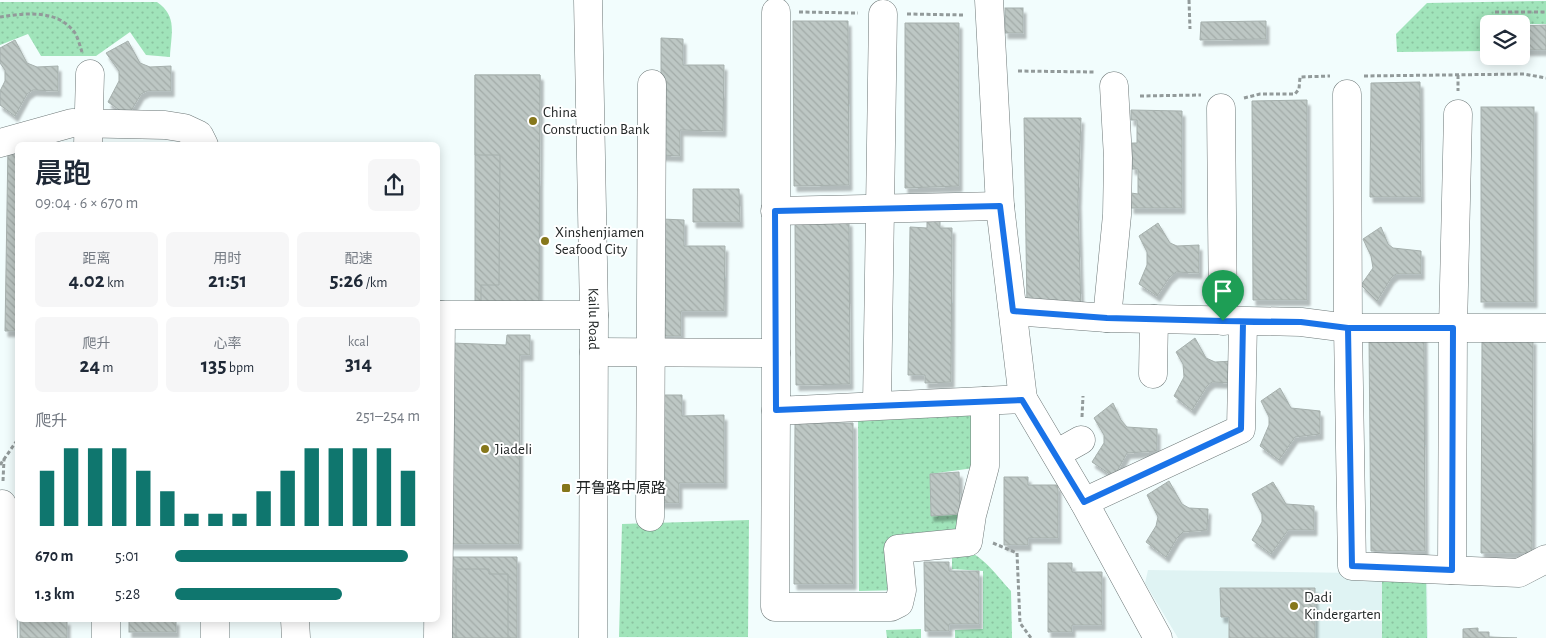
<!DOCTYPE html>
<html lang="zh">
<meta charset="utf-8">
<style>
body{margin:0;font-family:"Alegreya Sans","Noto Sans SC",sans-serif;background:#f6f6f7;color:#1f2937;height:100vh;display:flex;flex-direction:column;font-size:19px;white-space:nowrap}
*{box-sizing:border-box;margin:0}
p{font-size:16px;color:#747a83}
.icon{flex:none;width:28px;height:28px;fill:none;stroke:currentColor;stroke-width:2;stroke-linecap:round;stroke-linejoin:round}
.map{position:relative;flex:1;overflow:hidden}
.panel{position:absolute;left:15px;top:142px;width:425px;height:480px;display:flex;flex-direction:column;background:#fff;border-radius:8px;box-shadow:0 2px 12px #0003}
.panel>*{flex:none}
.tools{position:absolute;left:1480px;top:15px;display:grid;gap:10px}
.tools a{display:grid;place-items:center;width:50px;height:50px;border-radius:8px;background:#fff;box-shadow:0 2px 12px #0003;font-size:25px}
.pin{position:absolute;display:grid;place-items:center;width:42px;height:42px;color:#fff;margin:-51px -21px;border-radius:50% 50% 50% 0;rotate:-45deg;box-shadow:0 0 5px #0007}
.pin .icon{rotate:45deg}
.round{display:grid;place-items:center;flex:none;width:52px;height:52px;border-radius:8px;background:#f6f6f7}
.overview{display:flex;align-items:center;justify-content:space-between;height:85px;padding:0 20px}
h1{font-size:28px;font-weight:600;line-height:38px}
.figures{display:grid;grid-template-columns:repeat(3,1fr);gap:8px;height:85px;padding:5px 20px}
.figures div{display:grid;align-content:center;border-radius:8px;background:#f6f6f7;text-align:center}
.figures b{font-size:21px;font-weight:600}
.figures small{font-size:14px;font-weight:400}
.figures p{font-size:14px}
.chart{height:140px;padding:10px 20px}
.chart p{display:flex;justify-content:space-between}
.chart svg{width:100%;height:90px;margin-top:5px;stroke:#0f766e;stroke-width:6}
ul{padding:0 20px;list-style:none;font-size:16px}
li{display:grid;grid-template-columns:80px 60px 1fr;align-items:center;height:38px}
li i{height:12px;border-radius:6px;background:#0f766e}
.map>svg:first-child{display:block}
</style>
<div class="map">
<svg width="1546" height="638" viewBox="0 0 1546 638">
<defs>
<pattern id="park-dots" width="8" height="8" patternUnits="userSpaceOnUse" patternTransform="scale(1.25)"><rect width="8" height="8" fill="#a0e4ba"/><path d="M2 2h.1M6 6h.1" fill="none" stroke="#8ac3a0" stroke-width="1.8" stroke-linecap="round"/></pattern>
<pattern id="building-back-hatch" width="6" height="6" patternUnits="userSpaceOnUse" patternTransform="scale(1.25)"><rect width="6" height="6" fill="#bdc7c4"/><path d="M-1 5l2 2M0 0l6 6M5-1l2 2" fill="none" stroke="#a2aba8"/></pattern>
<filter id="shadow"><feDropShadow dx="3" dy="5.5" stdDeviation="1" flood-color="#0004"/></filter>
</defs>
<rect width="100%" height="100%" fill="#f2fdfd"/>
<polygon fill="#dff3f3" points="1148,570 1427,574 1428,638 1178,638 1145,583"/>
<g fill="url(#park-dots)">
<polygon points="1546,1 1546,24 1489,24 1489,51 1397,52 1396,34 1427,3"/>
<path d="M0 2H157C178 16 171 35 170 57L146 55 130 32 96 56H41L28 34 0 45Z"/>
<polygon points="978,411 974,468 930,474 931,515 960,514 962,543 898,549 902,590 859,591 858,414"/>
<polygon points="749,520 748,637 619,637 622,524"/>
<path d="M952 548C979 548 994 573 1011 591L1012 638H955V630L983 629V571L952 569Z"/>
<polygon points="1426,575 1427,638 1382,638 1382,576"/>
<polygon points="921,629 921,638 887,638 886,630"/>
</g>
<g fill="url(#building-back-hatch)" stroke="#a6b0ad" filter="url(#shadow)">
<rect x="1005" y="8" width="18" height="25"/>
<polygon points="793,21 848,21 849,185 794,186"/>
<polygon points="1266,21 1266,39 1200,40 1201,22"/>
<polygon points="905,23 959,23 959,186 905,188"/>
<polygon points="1546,25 1546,50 1521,50 1521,26"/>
<polygon points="661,38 683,39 683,65 724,65 723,131 680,130 680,156 661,155"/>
<polygon points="15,40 27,63 37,67 58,66 58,91 33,90 27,94 15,116 0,105 0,91 5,81 5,70 0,63 0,48"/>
<polygon points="128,41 140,63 150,67 171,66 171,91 147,91 141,94 128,116 108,102 119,81 119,71 106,53"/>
<polygon points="475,75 540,75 539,301 475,301"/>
<polygon points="475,75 540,75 539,301 481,301 481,285 499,285 500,155 475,155"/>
<polygon points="1420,82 1421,197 1370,197 1371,83"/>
<polygon points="1307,100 1307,300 1253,300 1252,101"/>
<rect x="1481" y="107" width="53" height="195"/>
<polygon points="1131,110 1182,111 1182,208 1131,208 1131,193 1138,194 1138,169 1132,169 1132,143 1137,143 1137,120 1131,120"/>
<polygon points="1024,118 1081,118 1078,202 1081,312 1027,307"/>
<polygon points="8,145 18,146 18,331 5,331"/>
<polygon points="693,189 739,189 740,222 693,222"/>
<polygon points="662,219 684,220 684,246 725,246 724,311 681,311 681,336 662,336"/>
<polygon points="849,221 850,384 796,385 795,222"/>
<polygon points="940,221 940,228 952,228 951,382 925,383 925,375 908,375 910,227 927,228 927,222"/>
<polygon points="1158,223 1170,243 1177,246 1199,245 1199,273 1176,272 1169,278 1157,296 1139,284 1147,265 1147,252 1139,236"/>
<polygon points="1381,227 1388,244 1393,248 1421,251 1421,274 1396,274 1391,278 1377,301 1361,285 1373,268 1371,256 1363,239"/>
<polygon points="507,335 530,335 530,355 520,355 519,544 450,544 451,343 506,345"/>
<polygon points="1424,336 1425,551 1371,551 1369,338"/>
<polygon points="1195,338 1206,358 1215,362 1234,361 1234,383 1212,382 1207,386 1192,410 1174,396 1184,377 1183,364 1176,352"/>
<polygon points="1482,339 1533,339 1532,553 1481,553"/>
<polygon points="1280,388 1291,408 1320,411 1320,434 1295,437 1279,460 1260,446 1269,425 1269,417 1261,401"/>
<polygon points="662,395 682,395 682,416 724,415 724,483 679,483 679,503 661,503"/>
<polygon points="1113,403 1121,420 1127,427 1157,429 1157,451 1127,453 1114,477 1092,462 1104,443 1104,435 1094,418"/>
<polygon points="795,423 853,423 853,584 794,584"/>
<polygon points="959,472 960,514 931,516 930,474"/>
<polygon points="1004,477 1028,477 1028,485 1058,485 1058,538 1028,538 1028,545 1004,545"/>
<polygon points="1169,481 1182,504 1189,508 1208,509 1207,530 1183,532 1177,538 1166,557 1146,542 1156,526 1158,517 1147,495"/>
<polygon points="1273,482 1286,504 1314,506 1314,530 1288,530 1271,554 1252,540 1262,522 1262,514 1252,494"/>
<polygon points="450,557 517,557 517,638 451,638"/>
<polygon points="924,562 949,562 949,571 979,571 979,624 949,624 949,631 925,631"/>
<polygon points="1048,563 1072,563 1072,572 1102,572 1102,625 1072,625 1072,632 1048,632"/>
<polygon points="456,569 489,569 489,574 508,574 508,638 456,638"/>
<polygon points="1220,588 1315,588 1315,638 1229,638 1229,617 1221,617"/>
<rect x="20" y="620" width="47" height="18"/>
<rect x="129" y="620" width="47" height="12"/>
<polygon points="1478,628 1478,632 1489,632 1489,637 1517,638 1463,638 1463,629"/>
</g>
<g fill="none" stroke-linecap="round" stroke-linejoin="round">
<g stroke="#6e7878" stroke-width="29">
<g id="minor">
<path id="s1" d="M588 0 594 315 593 638"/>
<polyline points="989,0 1000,206 1023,399"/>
<polyline points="776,12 776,353"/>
<polyline points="1347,94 1348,328 1546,328"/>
<polyline points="1221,108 1223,321"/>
<polyline points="0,143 72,123 165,125 184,128 199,135 204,145"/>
<polyline points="88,145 90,74"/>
<polyline points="775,211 1000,206"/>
<polyline points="1013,311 1107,318 1301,322 1348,328 1352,566 1519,573 1546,559"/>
<polyline points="438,315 594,315"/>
<polyline points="1107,318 1117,215 1118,158 1114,86"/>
<polyline points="594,352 776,353 776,411 1023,399 1084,502 1158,638"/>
<polyline points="1153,374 1154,319"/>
<polyline points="877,404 883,14"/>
<polyline points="776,411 775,607 891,607 899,603 902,590 898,549 968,542 972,515 985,466 985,401"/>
<polyline points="1056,454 1081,440"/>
<polyline points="1084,502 1241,429 1243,322"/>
<polyline points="2,504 3,638"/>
<polyline points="650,517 652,84"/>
<polyline points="1452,570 1453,328 1458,114"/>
<polyline points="295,620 296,638"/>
<polyline points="106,638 106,620"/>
<polyline points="215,638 215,620"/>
<polyline points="438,638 441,315"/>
</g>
</g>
<g stroke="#929a9a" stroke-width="3" stroke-dasharray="4 2.5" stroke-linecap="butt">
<polyline points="1189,0 1190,29"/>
<polyline points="799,12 858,13"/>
<polyline points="1495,12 1546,12"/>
<polyline points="907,14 965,15"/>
<path d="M0 17C25 13 58 9 75 33 78 38 80 46 82 52"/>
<polyline points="1018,71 1094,72"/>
<polyline points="1458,75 1458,91"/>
<polyline points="1364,76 1524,74 1546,78"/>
<polyline points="1140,96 1201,95"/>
<polyline points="1244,98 1260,94 1295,94 1299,89 1300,77 1330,76"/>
<polyline points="1082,417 1083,396"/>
<polyline points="0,465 18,439"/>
<polyline points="3,481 4,459"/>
<polyline points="993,543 1017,553 1020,623 1031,638"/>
</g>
<use href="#minor" stroke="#fff" stroke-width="28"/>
</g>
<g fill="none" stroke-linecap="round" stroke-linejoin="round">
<g stroke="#fff" stroke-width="10">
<polyline id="route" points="1223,321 1107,318 1013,311 1000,206 775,211 776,410 1022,400 1084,502 1241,429 1243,322 1301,322 1348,328 1352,566 1452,570 1453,328 1348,328 1301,322 1223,321"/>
</g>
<use href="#route" stroke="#1a73e8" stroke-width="6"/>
</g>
<g fill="#86771b" stroke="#fff" stroke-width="2">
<circle cx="533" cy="121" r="5"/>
<circle cx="545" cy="241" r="5"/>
<circle cx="485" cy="449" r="5"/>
<rect x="561" y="483" width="10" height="10" rx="2.5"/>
<circle cx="1294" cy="606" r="5"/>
</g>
<g text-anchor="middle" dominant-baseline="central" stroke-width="4" stroke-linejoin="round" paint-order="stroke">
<g font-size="15" fill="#222626" stroke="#fff" text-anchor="start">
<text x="543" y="112">China<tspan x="543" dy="17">Construction Bank</tspan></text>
<text x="555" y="232">Xinshenjiamen<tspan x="555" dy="17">Seafood City</tspan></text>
<text x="495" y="449">Jiadeli</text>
<text x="576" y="488">开鲁路中原路</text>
<text x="1304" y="597">Dadi<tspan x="1304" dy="17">Kindergarten</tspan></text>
</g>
<g font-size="15" fill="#222626" stroke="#fff">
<text stroke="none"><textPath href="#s1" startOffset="319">Kailu Road</textPath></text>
</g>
</g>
</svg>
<div class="tools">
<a><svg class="icon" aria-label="layers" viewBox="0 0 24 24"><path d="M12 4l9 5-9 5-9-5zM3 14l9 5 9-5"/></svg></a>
</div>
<div class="pin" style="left:1223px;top:321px;background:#1e9e55"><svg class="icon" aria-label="arrive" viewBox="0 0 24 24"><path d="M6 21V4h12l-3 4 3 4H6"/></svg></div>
<section class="panel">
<div class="overview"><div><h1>晨跑</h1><p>09:04 · 6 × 670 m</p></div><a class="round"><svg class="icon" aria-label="share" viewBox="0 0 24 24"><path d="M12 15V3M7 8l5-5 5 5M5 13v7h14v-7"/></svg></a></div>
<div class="figures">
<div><p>距离</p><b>4.02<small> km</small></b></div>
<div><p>用时</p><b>21:51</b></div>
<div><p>配速</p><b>5:26<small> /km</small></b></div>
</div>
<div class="figures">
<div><p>爬升</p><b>24<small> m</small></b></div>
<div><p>心率</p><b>135<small> bpm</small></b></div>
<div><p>kcal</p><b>314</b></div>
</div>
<div class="chart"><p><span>爬升</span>251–254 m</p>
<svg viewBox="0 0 160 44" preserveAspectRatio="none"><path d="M5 44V17M15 44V6M25 44V6M35 44V6M45 44V17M55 44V27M65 44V38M75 44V38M85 44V38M95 44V27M105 44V17M115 44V6M125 44V6M135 44V6M145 44V6M155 44V17"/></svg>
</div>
<ul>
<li><b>670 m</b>5:01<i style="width:95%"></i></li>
<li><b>1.3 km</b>5:28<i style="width:68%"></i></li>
</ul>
</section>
</div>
